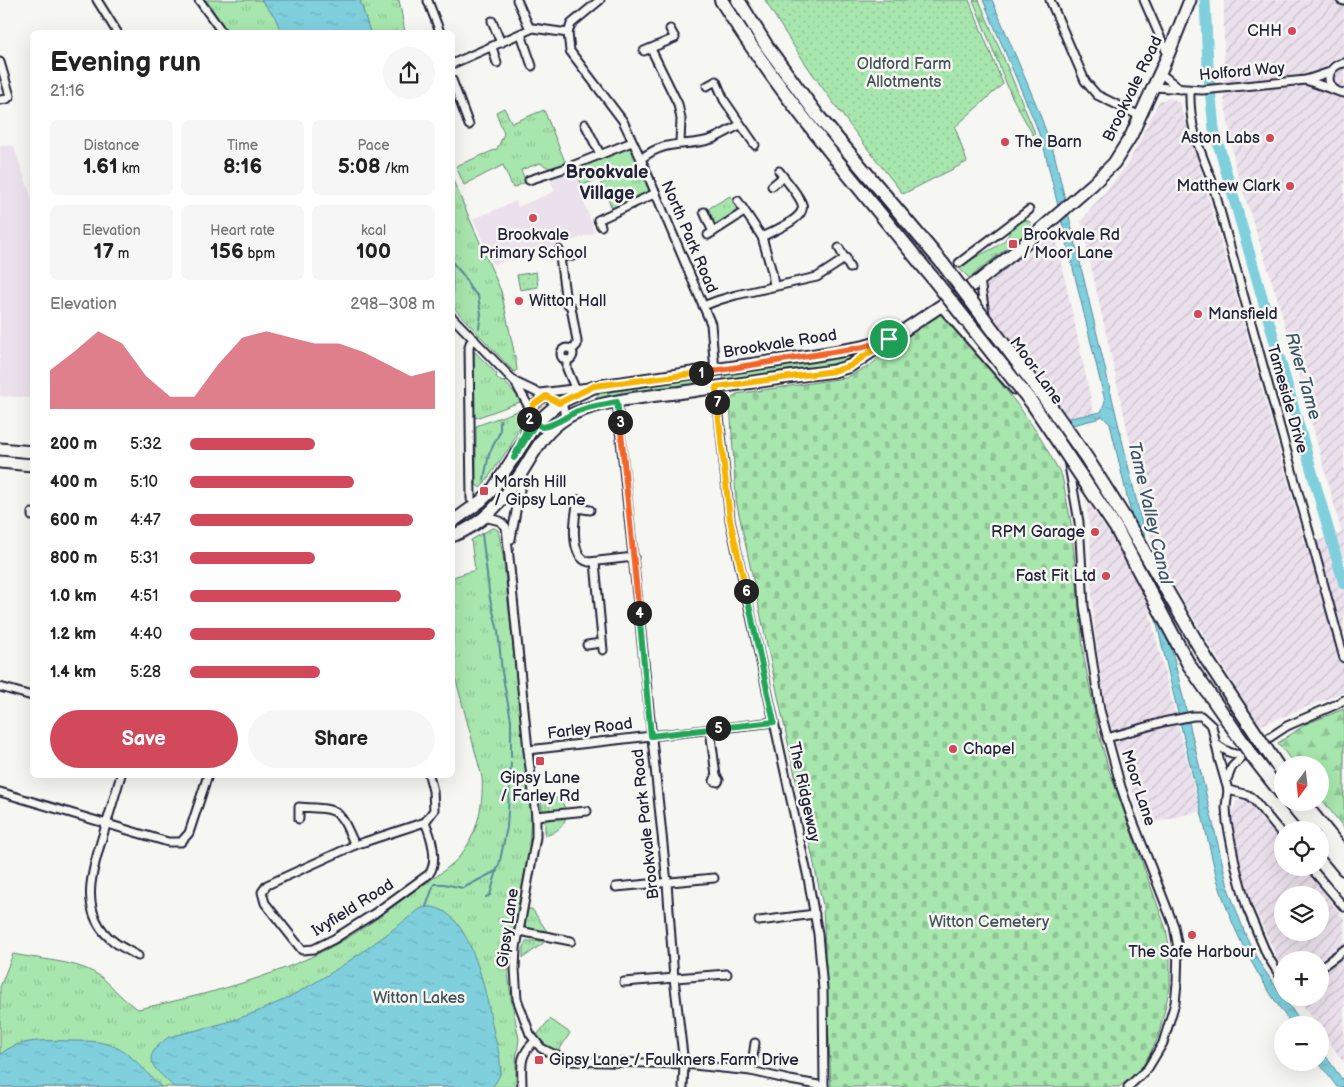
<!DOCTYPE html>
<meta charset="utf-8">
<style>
body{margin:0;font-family:"Balsamiq Sans",sans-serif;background:#f6f6f6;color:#222;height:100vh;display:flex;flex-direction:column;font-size:19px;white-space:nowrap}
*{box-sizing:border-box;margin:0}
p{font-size:16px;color:#767676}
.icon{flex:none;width:28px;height:28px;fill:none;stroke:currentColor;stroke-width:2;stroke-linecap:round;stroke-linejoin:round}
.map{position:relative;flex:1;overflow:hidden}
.side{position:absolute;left:30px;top:30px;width:425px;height:748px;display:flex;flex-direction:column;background:#fff;border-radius:8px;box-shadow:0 5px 20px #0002}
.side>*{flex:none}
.needle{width:32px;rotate:195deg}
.buttons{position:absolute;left:1274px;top:756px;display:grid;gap:10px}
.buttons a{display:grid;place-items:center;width:55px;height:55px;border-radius:50%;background:#fff;box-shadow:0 5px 20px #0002;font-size:25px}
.pin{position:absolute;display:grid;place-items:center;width:42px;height:42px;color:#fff;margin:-21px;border:2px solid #fff;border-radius:50%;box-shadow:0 1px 5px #0007}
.km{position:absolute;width:25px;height:25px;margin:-12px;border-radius:50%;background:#222;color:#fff;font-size:14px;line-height:25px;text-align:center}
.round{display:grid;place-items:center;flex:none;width:52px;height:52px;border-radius:26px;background:#f6f6f6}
.headline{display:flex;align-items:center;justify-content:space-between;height:85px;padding:0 20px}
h1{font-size:28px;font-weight:700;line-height:38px}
.metrics{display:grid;grid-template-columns:repeat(3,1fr);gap:8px;height:85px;padding:5px 20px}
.metrics div{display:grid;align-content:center;border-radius:8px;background:#f6f6f6;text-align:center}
.metrics b{font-size:21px;font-weight:700}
.metrics small{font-size:14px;font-weight:400}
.metrics p{font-size:14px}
.chart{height:140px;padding:10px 20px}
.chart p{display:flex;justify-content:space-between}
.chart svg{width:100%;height:90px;margin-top:5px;fill:#d1495b;opacity:.7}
.cta{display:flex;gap:10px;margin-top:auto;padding:10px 20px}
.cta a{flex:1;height:58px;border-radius:30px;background:#d1495b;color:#fff;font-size:20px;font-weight:700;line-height:58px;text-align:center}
.cta a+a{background:#f6f6f6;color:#222}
ul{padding:0 20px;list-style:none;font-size:16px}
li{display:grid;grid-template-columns:80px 60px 1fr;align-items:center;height:38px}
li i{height:12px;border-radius:6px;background:#d1495b}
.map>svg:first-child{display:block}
</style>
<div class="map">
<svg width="1344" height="1087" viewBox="0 0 1344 1087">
<defs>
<pattern id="industrial-furrows" width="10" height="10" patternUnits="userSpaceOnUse" patternTransform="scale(1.25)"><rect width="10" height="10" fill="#ebe1ec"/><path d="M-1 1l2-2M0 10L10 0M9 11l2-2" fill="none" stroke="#c9c1cb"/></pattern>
<pattern id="grass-tufts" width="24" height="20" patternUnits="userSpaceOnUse" patternTransform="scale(1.25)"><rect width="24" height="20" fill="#a7e6ad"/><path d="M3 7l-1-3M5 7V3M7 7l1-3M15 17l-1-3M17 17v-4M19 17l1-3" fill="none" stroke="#8fc596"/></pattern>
<pattern id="forest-firs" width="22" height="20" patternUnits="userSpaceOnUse" patternTransform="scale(1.25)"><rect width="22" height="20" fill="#a7e6ad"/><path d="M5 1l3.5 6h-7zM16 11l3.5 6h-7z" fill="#8fc596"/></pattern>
<pattern id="cemetery-stones" width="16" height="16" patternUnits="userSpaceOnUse" patternTransform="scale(1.25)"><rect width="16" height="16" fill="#a7e6ad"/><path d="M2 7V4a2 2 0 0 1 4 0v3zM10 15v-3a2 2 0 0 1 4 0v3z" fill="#8fc596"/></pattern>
<pattern id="garden-dots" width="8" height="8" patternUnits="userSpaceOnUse" patternTransform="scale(1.25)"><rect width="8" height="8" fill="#a7e6ad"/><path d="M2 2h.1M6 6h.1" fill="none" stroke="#8fc596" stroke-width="1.8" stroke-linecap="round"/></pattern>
<pattern id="water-ripples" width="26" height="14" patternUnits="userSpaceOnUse" patternTransform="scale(1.25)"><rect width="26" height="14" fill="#80cfdd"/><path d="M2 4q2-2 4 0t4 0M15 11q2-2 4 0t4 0" fill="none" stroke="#6eb1bf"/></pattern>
</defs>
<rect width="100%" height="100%" fill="#f6f6f2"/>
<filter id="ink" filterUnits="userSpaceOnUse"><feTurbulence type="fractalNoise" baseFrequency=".02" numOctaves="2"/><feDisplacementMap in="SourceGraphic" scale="10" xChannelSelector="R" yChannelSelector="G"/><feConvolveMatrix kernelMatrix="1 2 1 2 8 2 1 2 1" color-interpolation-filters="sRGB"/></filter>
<g filter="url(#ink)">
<g fill="#ebe1ec">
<polygon points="0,146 14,146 32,200 32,398 0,396"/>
<polygon points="575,170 586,199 583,200 595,233 493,265 473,219 516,201 518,207 555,191 550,180"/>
</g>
<g fill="url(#industrial-furrows)" fill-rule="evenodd">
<polygon points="1224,0 1344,0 1344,692 1259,726 1155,554 1081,221 1128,164 1159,101 1170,98 1179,102 1197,157 1305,544 1342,533 1277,297 1235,166 1224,97"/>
<polygon points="1055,233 1094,414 1066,421 992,320 987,305 986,284"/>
<polygon points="1086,501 1116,543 1147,603 1200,811 1144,825 1121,759 1107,716 1095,634 1092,596 1090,533"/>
<path d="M1246 798 1282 840V868H1305L1344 919V1063L1320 1029V1025H1317L1298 998H1320V960H1282V968L1248 895 1230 819 1236 802ZM1282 895H1320V932H1282Z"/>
</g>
<g fill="url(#grass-tufts)" stroke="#648474">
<polygon points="206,0 399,0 405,32 228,32"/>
<polygon points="504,108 512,123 544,110 566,164 551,169 540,163 521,170 526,182 513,188 503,165 464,185 456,166 497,149 504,134 496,112"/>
<polygon points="630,146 652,191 612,208 599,179 582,185 575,170"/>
<polygon points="452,178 501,291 516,361 517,370 514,372 453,307"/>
<polygon points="730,196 740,209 739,213 717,226 714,224 708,210 711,207"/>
<path d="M1022 219 1030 222 1031 226 1029 231 969 278 958 267 970 258 971 260C983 252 1009 245 1010 229Z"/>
<polygon points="474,351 497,374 496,377 502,382 504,381 519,398 520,402 476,418 474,416"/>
<polygon points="862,353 842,363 824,367 725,380 723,379 724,373"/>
<polygon points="703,376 706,381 704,383 594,402 601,389"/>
<polygon points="523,409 523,421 511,445 481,488 476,485 476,426"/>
<polygon points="536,428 543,432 494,503 478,518 460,527 459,524 453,526 471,512"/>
<path d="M492 528H494L498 530 503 555 531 815 529 850 512 938 508 973 511 998 519 1039 516 1061V1087H0V987L13 954C37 959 73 961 93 972 110 980 119 999 138 1009 205 995 273 978 333 946 360 932 385 913 409 895 423 884 439 876 452 864 476 843 484 807 482 777L453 669V577L475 570 471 540Z"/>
<polygon points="540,792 561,800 566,810 546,812 542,810"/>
<path d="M566 815C565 827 555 833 545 836V818Z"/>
<polygon points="527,909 532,909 548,933 526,928 524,923"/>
<polygon points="526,941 546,941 523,958 523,948"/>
<polygon points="550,1019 570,1033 558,1052 546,1046 537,1035"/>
</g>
<g fill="url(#forest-firs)" stroke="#648474">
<polygon points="973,0 979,0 1035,133 1033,135 1011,95"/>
<polygon points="1344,709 1344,828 1320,797 1320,765 1295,765 1278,743 1306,724"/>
</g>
<polygon fill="url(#cemetery-stones)" stroke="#648474" points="940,308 970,344 1020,408 1038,434 1062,476 1071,523 1084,658 1098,731 1108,767 1166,929 1170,952 1170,987 1158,1038 1141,1070 1119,1087 831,1087 823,906 736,500 730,401 736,394 845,378 868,367"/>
<g fill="url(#garden-dots)" stroke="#648474">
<path d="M765 0H969L1003 84 955 127 967 162 903 194C854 132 805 68 765 0Z"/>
<polygon points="536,272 538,287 520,290 517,275"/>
</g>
<g fill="url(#water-ripples)" stroke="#5a8a9c">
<polygon points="261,0 360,0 370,32 281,32 275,17"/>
<path d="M983 0H992L1036 104 1054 153 1229 891 1246 936 1260 964 1303 1025H1292C1257 976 1235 938 1217 879L1110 424 1102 416 1097 419 1068 426 1065 419 1101 412 1105 401 1045 152 1036 125Z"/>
<path d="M426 907C470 903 487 997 493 1029 496 1042 502 1060 500 1074 498 1079 496 1083 492 1087H174C154 1067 137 1059 169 1037 196 1030 230 1023 256 1012 316 988 369 948 420 909Z"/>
<path d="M86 1041C124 1042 136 1062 161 1087H0V1055C20 1035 59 1042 86 1041Z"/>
<polygon points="1320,1048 1344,1082 1344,1087 1337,1087 1319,1063"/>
</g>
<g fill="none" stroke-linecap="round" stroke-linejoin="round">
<g stroke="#5a8a9c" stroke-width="2">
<polyline points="452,262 464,276 470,288 478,296 481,314 479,328"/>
<polyline points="484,479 489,454 500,432 500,420"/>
<polyline points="482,534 490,599 498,631 502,672 511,720 511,757"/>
<polyline points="486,897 490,895 497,870"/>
<polyline points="426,907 434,884 444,884 463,888 496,871 499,865 507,827 511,763"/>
</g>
<polyline stroke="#80cfdd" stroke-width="11" points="1205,0 1208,66 1214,129 1344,584"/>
<g stroke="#22223b" stroke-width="11">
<g id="street">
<polyline points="97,0 117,32"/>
<polyline points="199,0 222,32"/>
<polyline points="517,0 530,29"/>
<polyline points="600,0 571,24 568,33 570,51 623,121 641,159 711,324 715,371"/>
<polyline points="1050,0 1085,81 1097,95 1140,116"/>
<polyline points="1144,0 1168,55"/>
<polyline points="1341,0 1344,1"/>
<polyline points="428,1 440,32"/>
<polyline points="492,21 501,43"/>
<polyline points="521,34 532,66"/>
<polyline points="492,47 497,63"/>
<polyline points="651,49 678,104 681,119 680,143"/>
<polyline points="644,51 675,38 670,29"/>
<polyline points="0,62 10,96 7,99 0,100"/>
<path d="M1344 63C1324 66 1324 91 1344 93"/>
<polyline points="452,64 533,28 568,33"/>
<polyline points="1330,72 1306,80 1334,90"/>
<polyline points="1160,73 1180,89"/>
<polyline points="452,80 469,125"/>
<polyline points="707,86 716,81 724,100 755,145"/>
<polyline points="1154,87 1202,90 1306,80"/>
<path d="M1190 90C1189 125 1198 146 1211 178L1344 658"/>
<polyline points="585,124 600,154"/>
<path d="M641 159C667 138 685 148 712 139 722 135 731 129 740 125"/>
<polyline points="529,180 569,167 632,142"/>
<polyline points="772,186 783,177"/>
<polyline points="738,201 762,237 772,272 774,286"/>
<polyline points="704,212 713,232"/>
<polyline points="601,226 598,220 656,193"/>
<polyline points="708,235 744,212"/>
<path d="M762 237C772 231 807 219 802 204 799 195 785 179 779 171"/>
<polyline points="839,248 850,268"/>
<polyline points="559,250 566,302 571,307 577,341 577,345 572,350"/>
<polyline points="560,257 573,256"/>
<polyline points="959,263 1029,210"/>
<polyline points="980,280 985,314"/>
<polyline points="703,306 719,300 736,295 817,277 846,258"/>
<polyline points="940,306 1014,390"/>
<path d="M452 317 515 382 539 425C548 429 557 422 565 418L563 406 559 403 515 382"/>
<circle cx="567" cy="354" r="6"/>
<polyline points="567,360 567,369 575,388"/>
<polyline points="716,387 730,520 808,878 818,934 823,989 824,1087"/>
<polyline points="540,393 589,387"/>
<polyline points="617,402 667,883 674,978 684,1064 683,1087"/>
<polyline points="525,432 533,405 546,396"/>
<polyline points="1068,460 1079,522 1084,606 1100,710 1121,787 1131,816 1174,926 1178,948 1177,983 1175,1003 1163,1043 1148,1068 1128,1087"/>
<polyline points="471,499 469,347 470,343 474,339"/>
<path d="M578 500C575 515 568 557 589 562L634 557"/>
<polyline points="577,508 590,510"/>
<polyline points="32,513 32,516"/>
<polyline points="484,517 500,521 506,527 529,760 536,816 536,837 516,948 515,969 517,999 530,1034 541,1048 567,1061 684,1064 751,1071 790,1080 824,1086"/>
<polyline points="511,539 523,473"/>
<polyline points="595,562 603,650"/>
<polyline points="587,645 601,643"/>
<polyline points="0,687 32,696"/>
<polyline points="710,729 716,776 719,780 718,782 714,781 716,776"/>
<polyline points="1107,738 1163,722 1193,716 1201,716 1212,726 1219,759 1228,790 1226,807 1227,822 1236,868 1247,908 1267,955 1282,979"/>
<path d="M1216 744C1226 751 1233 756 1245 754"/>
<polyline points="528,750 774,722"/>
<path d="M121 775C115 795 109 815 103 835 94 866 80 902 103 931 112 943 126 949 138 956"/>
<polyline points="1226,782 1232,767 1246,753 1287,726 1335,705 1344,700"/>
<polyline points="1228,790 1248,795 1254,800 1282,834"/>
<polyline points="0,792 168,842 181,842 189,833 208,775"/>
<polyline points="536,816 587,811"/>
<path d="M299 819V807C341 809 338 808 355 845"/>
<path d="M425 822C431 836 439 861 429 874L375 913 334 939 314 949 302 950 265 903 262 892 267 885 355 845 425 822 434 810 433 791 429 775"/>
<polyline points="1311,868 1344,907"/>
<polyline points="616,887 714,878"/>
<polyline points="759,921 815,914"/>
<polyline points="519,931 571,941"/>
<polyline points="1320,968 1344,950"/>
<polyline points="624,982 727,974"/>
<polyline points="751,1071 755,1043"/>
<path d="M522 1087C522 1067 518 1056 535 1041"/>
</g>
</g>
<g stroke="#22223b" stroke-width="15">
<g id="primary">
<polyline points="0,449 32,452"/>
<polyline points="0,462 32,465"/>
<polyline points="452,522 481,501 493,489 536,423 559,403 594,387 810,356 863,347 880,342"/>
<path d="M452 536C485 524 505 498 523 470 536 449 544 432 566 418 592 401 652 396 684 392 734 385 784 377 834 371L850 366 980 280 1015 252 1093 184 1114 163 1131 136 1140 116 1168 55 1190 0"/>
</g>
</g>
<g stroke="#22223b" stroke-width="16">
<g id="highway">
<path d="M721 0C782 98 858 186 931 276"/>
<polyline points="738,0 768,48 818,116 943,264"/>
<polyline points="1266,749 1282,773"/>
<polyline points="1253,757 1282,794"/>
<polyline points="1289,802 1312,830"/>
<polyline points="1303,802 1344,853"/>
<polyline points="1320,840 1344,869"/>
</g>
</g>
<use href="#street" stroke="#f6f6f2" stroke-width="7"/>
<use href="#primary" stroke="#f6f6f2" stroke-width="11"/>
<use href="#highway" stroke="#f6f6f2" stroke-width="12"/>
<g stroke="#22223b" stroke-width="16" stroke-linecap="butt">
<g id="highway-bridge">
<polyline points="943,264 1043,396 1086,457 1127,522 1207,660 1266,749"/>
<polyline points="931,276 1032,403 1116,528 1189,665 1253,757"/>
</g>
</g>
<use href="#highway-bridge" stroke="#f6f6f2" stroke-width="12"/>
</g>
</g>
<g fill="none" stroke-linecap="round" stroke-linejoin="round" filter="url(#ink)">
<g stroke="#fff" stroke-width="10">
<polyline id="split-1" points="701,373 864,347 889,339"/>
</g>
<g stroke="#fff" stroke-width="10">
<polyline id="split-2" points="529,419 533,405 546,396 559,403 594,386 701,373"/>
</g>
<g stroke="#fff" stroke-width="10">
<path id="split-3" d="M529 419 525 433 514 458 536 423 542 427C555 426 566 416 578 411 591 406 604 405 617 402L620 422"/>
</g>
<g stroke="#fff" stroke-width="10">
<polyline id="split-4" points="620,422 639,613"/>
</g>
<g stroke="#fff" stroke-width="10">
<polyline id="split-5" points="639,613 651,736 718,728"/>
</g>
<g stroke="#fff" stroke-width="10">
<polyline id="split-6" points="718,728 774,722 746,591"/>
</g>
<g stroke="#fff" stroke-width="10">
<polyline id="split-7" points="717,402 730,520 746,591"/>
</g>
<g stroke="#fff" stroke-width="10">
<polyline id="split-8" points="717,402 716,387 834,371 850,366 889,339"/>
</g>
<use href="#split-1" stroke="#f0652b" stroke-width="6"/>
<use href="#split-2" stroke="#f5b400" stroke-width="6"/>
<use href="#split-3" stroke="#22a559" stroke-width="6"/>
<use href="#split-4" stroke="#f0652b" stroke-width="6"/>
<use href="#split-5" stroke="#22a559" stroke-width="6"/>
<use href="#split-6" stroke="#22a559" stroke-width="6"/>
<use href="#split-7" stroke="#f5b400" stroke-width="6"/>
<use href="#split-8" stroke="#f5b400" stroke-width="6"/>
</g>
<g fill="#d1495b" stroke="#f6f6f2" stroke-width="2">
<circle cx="1292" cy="31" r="5"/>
<circle cx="1270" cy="138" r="5"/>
<circle cx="1005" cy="142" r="5"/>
<circle cx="1290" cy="186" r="5"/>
<circle cx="533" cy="218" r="5"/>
<rect x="1008" y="239" width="10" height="10" rx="2.5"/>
<circle cx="519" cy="301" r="5"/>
<circle cx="1198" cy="314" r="5"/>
<rect x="479" y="486" width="10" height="10" rx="2.5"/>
<circle cx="1095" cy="532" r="5"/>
<circle cx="1106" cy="576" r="5"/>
<circle cx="953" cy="749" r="5"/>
<rect x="535" y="756" width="10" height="10" rx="2.5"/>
<circle cx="1192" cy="935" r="5"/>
<rect x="534" y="1055" width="10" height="10" rx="2.5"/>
</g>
<g text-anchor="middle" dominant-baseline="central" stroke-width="5" stroke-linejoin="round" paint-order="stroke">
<g font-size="16" fill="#22223b" stroke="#f6f6f2" text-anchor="start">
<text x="1282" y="31" text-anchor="end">CHH</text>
<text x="1260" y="138" text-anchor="end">Aston Labs</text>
<text x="1015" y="142">The Barn</text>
<text x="1280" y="186" text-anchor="end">Matthew Clark</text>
<text x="533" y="235" text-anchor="middle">Brookvale<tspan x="533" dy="18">Primary School</tspan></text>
<text x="1023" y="235">Brookvale Rd<tspan x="1023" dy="18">/ Moor Lane</tspan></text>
<text x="529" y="301">Witton Hall</text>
<text x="1208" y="314">Mansfield</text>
<text x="494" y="482">Marsh Hill<tspan x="494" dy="18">/ Gipsy Lane</tspan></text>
<text x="1085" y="532" text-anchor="end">RPM Garage</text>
<text x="1096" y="576" text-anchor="end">Fast Fit Ltd</text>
<text x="963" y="749">Chapel</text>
<text x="540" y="778" text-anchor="middle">Gipsy Lane<tspan x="540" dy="18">/ Farley Rd</tspan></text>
<text x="1192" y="952" text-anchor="middle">The Safe Harbour</text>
<text x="549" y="1060">Gipsy Lane / Faulkners Farm Drive</text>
</g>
<g font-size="16" fill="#435358" stroke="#f6f6f2">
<text x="904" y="64">Oldford Farm<tspan x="904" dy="18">Allotments</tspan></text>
<text x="989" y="922">Witton Cemetery</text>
<text x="419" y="998">Witton Lakes</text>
</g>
<g font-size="16" fill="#22223b" stroke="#f6f6f2">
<text transform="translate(1242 72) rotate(-5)">Holford Way</text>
<text transform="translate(1133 89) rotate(-64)">Brookvale Road</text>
<text transform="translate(689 237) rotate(67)">North Park Road</text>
<text transform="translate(780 344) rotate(-9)">Brookvale Road</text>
<text transform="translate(1036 371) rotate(54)">Moor Lane</text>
<text transform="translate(1287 399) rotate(74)">Tameside Drive</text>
<text transform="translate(590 729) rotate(-7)">Farley Road</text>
<text transform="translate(1138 788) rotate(72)">Moor Lane</text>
<text transform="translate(804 792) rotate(78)">The Ridgeway</text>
<text transform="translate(646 824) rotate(-96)">Brookvale Park Road</text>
<text transform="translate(353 908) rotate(-32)">Ivyfield Road</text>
<text transform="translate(508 928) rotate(-82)">Gipsy Lane</text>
</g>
<g font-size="18" font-weight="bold" fill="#22223b" stroke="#f6f6f2">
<text x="607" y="172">Brookvale<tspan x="607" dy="21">Village</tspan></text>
</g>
<g font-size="18" font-style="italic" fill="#3e566c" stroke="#f6f6f2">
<text transform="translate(1303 376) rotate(74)">River Tame</text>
<text transform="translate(1150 513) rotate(77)">Tame Valley Canal</text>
</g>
</g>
</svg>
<div class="buttons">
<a><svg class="needle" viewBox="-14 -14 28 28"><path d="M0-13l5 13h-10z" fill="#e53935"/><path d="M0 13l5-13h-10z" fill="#767676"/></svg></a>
<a><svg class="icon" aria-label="locate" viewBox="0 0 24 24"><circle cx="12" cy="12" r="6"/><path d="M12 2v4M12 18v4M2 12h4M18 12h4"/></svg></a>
<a><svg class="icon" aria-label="layers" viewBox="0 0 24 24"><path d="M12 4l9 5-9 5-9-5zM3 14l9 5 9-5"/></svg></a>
<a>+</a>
<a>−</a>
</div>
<div class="pin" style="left:889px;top:339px;background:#1e9e55"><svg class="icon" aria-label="arrive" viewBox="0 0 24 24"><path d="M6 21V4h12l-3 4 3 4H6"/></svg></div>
<b class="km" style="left:701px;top:373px">1</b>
<b class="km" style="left:529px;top:419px">2</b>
<b class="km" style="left:620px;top:422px">3</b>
<b class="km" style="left:639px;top:613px">4</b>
<b class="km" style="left:718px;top:728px">5</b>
<b class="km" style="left:746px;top:591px">6</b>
<b class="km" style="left:717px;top:402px">7</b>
<section class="side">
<div class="headline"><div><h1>Evening run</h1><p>21:16</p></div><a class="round"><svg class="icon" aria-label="share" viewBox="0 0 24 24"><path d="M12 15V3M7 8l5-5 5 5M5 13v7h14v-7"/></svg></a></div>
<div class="metrics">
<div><p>Distance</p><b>1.61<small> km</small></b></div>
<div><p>Time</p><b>8:16</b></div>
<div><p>Pace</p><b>5:08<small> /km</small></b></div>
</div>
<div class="metrics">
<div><p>Elevation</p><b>17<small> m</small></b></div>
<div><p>Heart rate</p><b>156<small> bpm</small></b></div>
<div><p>kcal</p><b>100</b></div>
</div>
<div class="chart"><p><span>Elevation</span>298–308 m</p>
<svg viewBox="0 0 160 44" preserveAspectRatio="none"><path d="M0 44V25L10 16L20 6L30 12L40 28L50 38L60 38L70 22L80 9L90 6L100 9L110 12L120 12L130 16L140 22L150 28L160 25V44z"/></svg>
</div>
<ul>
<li><b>200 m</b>5:32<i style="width:51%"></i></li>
<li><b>400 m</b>5:10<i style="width:67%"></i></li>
<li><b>600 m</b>4:47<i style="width:91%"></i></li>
<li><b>800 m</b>5:31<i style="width:51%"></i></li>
<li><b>1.0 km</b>4:51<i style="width:86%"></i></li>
<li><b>1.2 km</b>4:40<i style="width:100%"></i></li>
<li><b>1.4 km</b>5:28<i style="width:53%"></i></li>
</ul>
<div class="cta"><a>Save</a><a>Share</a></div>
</section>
</div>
